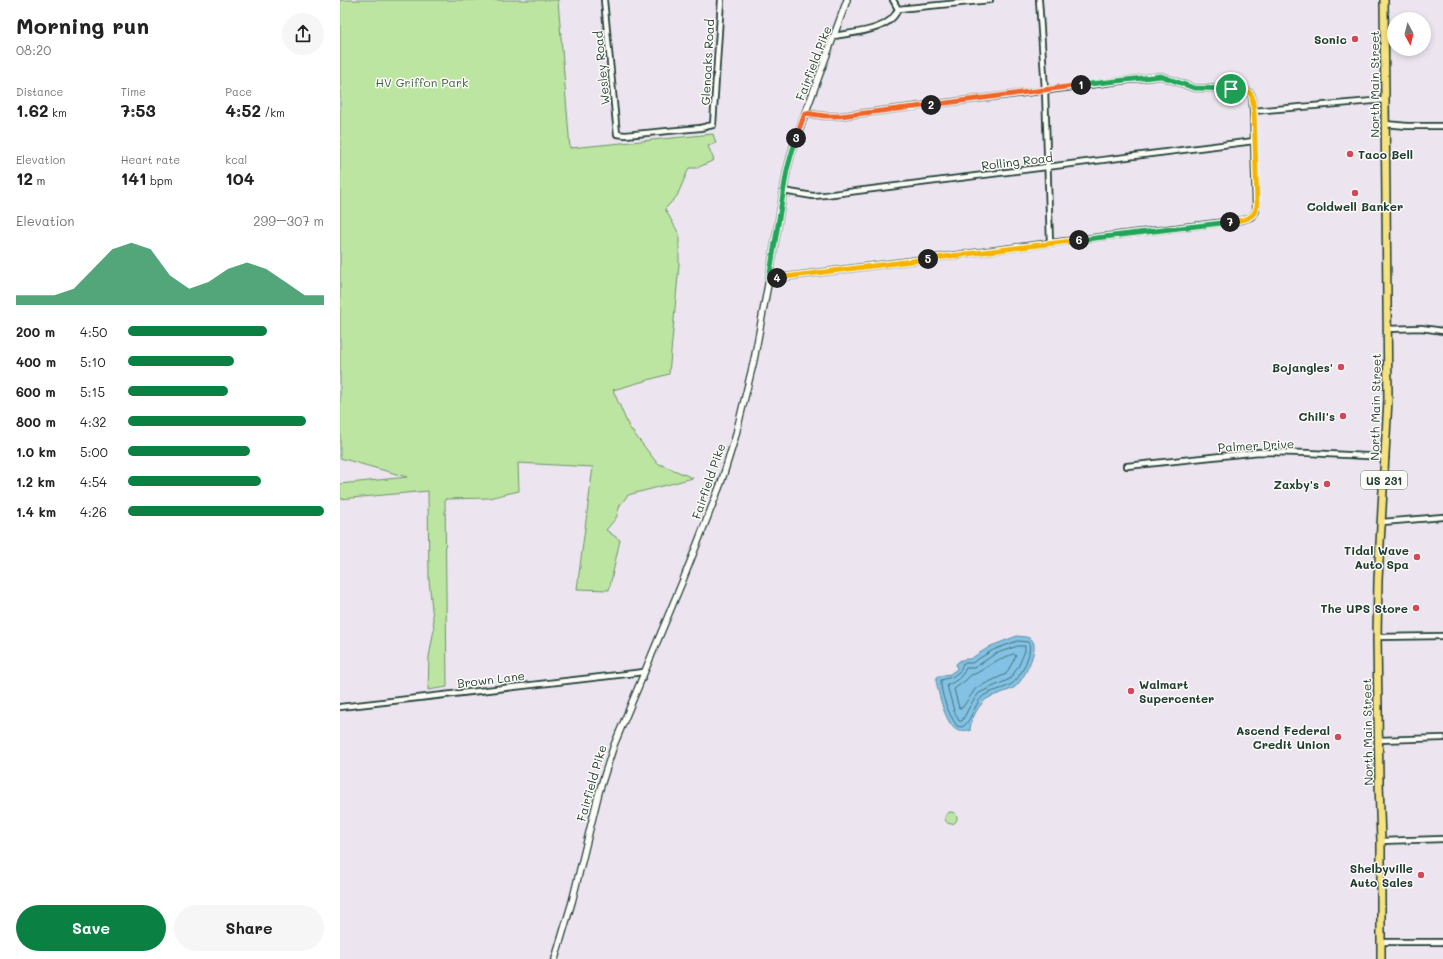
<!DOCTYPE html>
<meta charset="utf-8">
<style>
body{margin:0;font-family:Mali,sans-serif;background:#f6f6f6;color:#222;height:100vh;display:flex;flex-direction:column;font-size:15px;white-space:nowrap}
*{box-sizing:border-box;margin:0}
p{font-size:13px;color:#767676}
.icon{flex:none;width:22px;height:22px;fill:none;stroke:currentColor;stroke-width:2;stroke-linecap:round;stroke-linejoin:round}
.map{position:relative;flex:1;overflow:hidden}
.panel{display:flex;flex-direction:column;background:#fff;width:340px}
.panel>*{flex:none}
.needle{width:26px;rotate:173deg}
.buttons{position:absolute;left:1047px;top:12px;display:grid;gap:8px}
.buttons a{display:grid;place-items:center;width:44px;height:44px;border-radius:50%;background:#fff;box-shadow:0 2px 6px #0003;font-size:20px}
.pin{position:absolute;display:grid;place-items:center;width:34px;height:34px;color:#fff;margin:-17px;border:2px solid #fff;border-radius:50%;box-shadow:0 1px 4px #0007}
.km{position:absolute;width:20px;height:20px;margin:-10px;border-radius:50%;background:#222;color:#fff;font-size:11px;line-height:20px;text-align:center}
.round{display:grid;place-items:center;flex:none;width:42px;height:42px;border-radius:21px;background:#f6f6f6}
.summary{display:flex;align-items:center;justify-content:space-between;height:68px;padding:0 16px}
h1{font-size:22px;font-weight:800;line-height:30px}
.stats{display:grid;grid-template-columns:repeat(3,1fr);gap:6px;height:68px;padding:4px 16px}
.stats div{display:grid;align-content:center}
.stats b{font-size:17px;font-weight:800}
.stats small{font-size:11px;font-weight:400}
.stats p{font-size:11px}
.chart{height:112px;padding:8px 16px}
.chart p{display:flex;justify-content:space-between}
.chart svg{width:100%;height:72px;margin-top:4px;fill:#0b8043;opacity:.7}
.primary-button{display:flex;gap:8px;margin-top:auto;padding:8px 16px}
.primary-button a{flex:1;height:46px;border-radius:24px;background:#0b8043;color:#fff;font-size:16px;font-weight:800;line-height:46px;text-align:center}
.primary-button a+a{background:#f6f6f6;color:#222}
ul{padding:0 16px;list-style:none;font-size:13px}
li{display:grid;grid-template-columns:64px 48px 1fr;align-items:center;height:30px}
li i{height:10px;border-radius:5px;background:#0b8043}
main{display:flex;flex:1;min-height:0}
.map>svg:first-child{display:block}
</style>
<main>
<section class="panel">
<div class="summary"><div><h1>Morning run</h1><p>08:20</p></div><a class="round"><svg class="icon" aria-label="share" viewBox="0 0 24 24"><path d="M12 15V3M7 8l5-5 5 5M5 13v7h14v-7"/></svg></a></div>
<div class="stats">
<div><p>Distance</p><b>1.62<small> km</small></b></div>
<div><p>Time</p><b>7:53</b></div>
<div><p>Pace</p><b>4:52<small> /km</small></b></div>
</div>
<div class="stats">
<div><p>Elevation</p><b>12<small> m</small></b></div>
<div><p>Heart rate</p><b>141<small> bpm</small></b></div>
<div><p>kcal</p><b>104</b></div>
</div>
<div class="chart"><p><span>Elevation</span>299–307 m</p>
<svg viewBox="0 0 160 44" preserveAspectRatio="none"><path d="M0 44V38L10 38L20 38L30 34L40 22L50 10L60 6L70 10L80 26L90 34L100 30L110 22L120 18L130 22L140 30L150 38L160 38V44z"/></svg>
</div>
<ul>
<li><b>200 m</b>4:50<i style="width:71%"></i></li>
<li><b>400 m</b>5:10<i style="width:54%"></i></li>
<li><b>600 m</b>5:15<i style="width:51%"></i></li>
<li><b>800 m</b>4:32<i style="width:91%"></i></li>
<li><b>1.0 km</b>5:00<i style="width:62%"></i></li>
<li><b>1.2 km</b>4:54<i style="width:68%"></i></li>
<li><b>1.4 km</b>4:26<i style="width:100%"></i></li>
</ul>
<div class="primary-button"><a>Save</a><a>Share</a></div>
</section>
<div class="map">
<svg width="1103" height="959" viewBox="0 0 1103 959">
<rect width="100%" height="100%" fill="#ece5f0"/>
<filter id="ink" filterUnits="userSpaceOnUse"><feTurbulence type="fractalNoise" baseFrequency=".025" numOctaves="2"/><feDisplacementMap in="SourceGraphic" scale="8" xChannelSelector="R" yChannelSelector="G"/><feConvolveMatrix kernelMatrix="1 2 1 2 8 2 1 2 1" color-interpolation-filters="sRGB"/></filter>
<g filter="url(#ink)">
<g fill="#bce5a1" stroke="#6e916a">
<polygon points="0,0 218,0 230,148 373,134 376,143 368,146 374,160 357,168 349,168 337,196 325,209 339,234 339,265 329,374 273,390 289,427 317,463 353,478 288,495 280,505 276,518 266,530 280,540 269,590 237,589 253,467 178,463 179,491 149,498 105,499 107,687 88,690 89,657 94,629 89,580 88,491 0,499 0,484 67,477 0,458"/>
<circle cx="611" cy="818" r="6"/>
</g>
<path fill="#83c2e4" stroke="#5b8d9e" d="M677 636C682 637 688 636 692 640 700 648 683 681 675 687 668 692 650 695 644 701 637 708 630 721 630 731L628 730C625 730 622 732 619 731 606 728 598 692 596 680L598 676 610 674 617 669 616 664C621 659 624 659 630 659L651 646Z"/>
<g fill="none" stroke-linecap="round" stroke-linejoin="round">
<g stroke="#47727a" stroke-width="1">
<path d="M678 641 688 642C694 650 681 677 673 683 666 689 648 691 642 697 634 705 630 724 622 727L617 726C609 715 600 693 601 680L612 677 620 671 623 663H632L653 650Z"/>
<path d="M678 646H685V651L678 667 670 679 639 693 631 704 622 721H619L614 711 607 685C616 682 622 677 626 668H634L655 654Z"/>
<polygon points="674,654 676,656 666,674 636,688 622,708 619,708 614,689 626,680 631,675 637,673 658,660"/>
</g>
<g stroke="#1f3d34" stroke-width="8">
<g id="minor">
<polyline points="264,0 277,134 285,135 360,128 373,125 381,0"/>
<polyline points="553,0 558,9"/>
<polyline points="699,0 705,90 710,243"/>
<polyline points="558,9 650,0"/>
<path d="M495 36C515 32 550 31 558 9"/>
<polyline points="913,111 1045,100"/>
<polyline points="1045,124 1067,126 1103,126"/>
<polyline points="443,191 473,196 485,195 914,141"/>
<polyline points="429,279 710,243 902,220 911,217 916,211 913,111 912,96 909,92 903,89 854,88 821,76 500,116 485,116 465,113"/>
<polyline points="1047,329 1081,328 1103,331"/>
<polyline points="787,466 919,452 968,453 1046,457"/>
<polyline points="1042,522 1103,517"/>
<polyline points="1037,637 1103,636"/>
<polyline points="0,707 304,672"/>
<polyline points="1038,740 1103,738"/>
<polyline points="1041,841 1103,839"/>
<polyline points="1041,942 1103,942"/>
</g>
</g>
<g stroke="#1f3d34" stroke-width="8">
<polyline id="tertiary" points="215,959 232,902 259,792 274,745 343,580 381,483 395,438 414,360 429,279 447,170 454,144 507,0"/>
</g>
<g stroke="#1f3d34" stroke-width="10">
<polyline id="trunk" points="1041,959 1041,841 1039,782 1037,637 1038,580 1048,400 1044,0"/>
</g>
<use href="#minor" stroke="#fdfcf7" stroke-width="4.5"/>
<use href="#tertiary" stroke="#fdfcf7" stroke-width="5.5"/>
<use href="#trunk" stroke="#f7e281" stroke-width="7"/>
</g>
</g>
<g fill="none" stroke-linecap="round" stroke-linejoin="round" filter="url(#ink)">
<g stroke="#fff" stroke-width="8">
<polyline id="split-1" points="741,85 821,76 854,88 891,89"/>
</g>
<g stroke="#fff" stroke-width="8">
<polyline id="split-2" points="591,105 741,85"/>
</g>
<g stroke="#fff" stroke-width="8">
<polyline id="split-3" points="456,138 465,113 485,116 500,116 591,105"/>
</g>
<g stroke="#fff" stroke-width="8">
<polyline id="split-4" points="437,278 429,279 447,170 456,138"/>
</g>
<g stroke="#fff" stroke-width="8">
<polyline id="split-5" points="437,278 588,259"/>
</g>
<g stroke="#fff" stroke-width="8">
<polyline id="split-6" points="588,259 739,240"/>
</g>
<g stroke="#fff" stroke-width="8">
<polyline id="split-7" points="739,240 890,222"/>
</g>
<g stroke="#fff" stroke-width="8">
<path id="split-8" d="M890 222C902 220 915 220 917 205L914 111 912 96 909 92 903 89H891"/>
</g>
<use href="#split-1" stroke="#22a559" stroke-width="5"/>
<use href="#split-2" stroke="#f0652b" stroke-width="5"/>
<use href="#split-3" stroke="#f0652b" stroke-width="5"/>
<use href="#split-4" stroke="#22a559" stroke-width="5"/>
<use href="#split-5" stroke="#f5b400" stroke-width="5"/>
<use href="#split-6" stroke="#f5b400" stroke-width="5"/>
<use href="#split-7" stroke="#22a559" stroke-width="5"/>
<use href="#split-8" stroke="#f5b400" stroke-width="5"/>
</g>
<g fill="#d1495b" stroke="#fdfcf7" stroke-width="1.5">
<circle cx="1015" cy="39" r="4"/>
<circle cx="1010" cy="154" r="4"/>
<circle cx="1015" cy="193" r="4"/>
<circle cx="1001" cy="367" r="4"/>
<circle cx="1003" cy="416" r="4"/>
<circle cx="987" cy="484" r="4"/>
<circle cx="1077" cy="557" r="4"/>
<circle cx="1076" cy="608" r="4"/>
<circle cx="791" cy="691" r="4"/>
<circle cx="998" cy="737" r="4"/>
<circle cx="1081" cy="875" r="4"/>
</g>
<g text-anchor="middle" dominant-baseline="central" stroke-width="3" stroke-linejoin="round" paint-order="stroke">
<rect fill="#fdfcf7" stroke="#62766e" stroke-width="1" x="1021" y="471" width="46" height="18" rx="3"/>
<g font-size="11" font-weight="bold" fill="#1f3d34">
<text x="1044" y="480">US 231</text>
</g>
<g font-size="12" font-weight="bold" fill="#1f3d34" stroke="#fdfcf7" text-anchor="end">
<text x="1007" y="39">Sonic</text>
<text x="1018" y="154" text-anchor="start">Taco Bell</text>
<text x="1015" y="206" text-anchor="middle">Coldwell Banker</text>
<text x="993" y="367">Bojangles'</text>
<text x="995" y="416">Chili's</text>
<text x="979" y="484">Zaxby's</text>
<text x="1069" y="550">Tidal Wave<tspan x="1069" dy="14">Auto Spa</tspan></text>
<text x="1068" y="608">The UPS Store</text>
<text x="799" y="684" text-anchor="start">Walmart<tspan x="799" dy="14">Supercenter</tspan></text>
<text x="990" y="730">Ascend Federal<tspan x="990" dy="14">Credit Union</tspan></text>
<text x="1073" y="868">Shelbyville<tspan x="1073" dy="14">Auto Sales</tspan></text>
</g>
<g font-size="12" fill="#1f3d34" stroke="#fdfcf7">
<text transform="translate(367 62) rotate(-87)">Glenoaks Road</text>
<text transform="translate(473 63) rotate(-69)">Fairfield Pike</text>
<text transform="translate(261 68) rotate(-96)">Wesley Road</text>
<text transform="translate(1034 84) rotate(-90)">North Main Street</text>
<text transform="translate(677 161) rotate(-7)">Rolling Road</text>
<text transform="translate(1035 407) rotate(-89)">North Main Street</text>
<text transform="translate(916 445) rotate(-3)">Palmer Drive</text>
<text transform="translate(368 481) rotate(-71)">Fairfield Pike</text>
<text transform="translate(151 679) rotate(-7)">Brown Lane</text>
<text transform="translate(1027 732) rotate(-91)">North Main Street</text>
<text transform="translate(251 783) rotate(-74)">Fairfield Pike</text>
</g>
<g font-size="12" fill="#3e5f4a" stroke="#fdfcf7">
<text x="82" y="82">HV Griffon Park</text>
</g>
</g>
</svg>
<div class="buttons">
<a><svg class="needle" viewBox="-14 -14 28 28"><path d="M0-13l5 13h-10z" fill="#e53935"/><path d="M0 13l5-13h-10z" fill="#767676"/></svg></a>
</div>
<div class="pin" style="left:891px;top:89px;background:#1e9e55"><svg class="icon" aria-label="arrive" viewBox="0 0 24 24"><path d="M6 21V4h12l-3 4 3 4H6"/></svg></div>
<b class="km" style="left:741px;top:85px">1</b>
<b class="km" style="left:591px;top:105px">2</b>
<b class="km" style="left:456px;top:138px">3</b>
<b class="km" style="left:437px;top:278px">4</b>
<b class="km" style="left:588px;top:259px">5</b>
<b class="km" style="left:739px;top:240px">6</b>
<b class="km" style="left:890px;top:222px">7</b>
</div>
</main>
